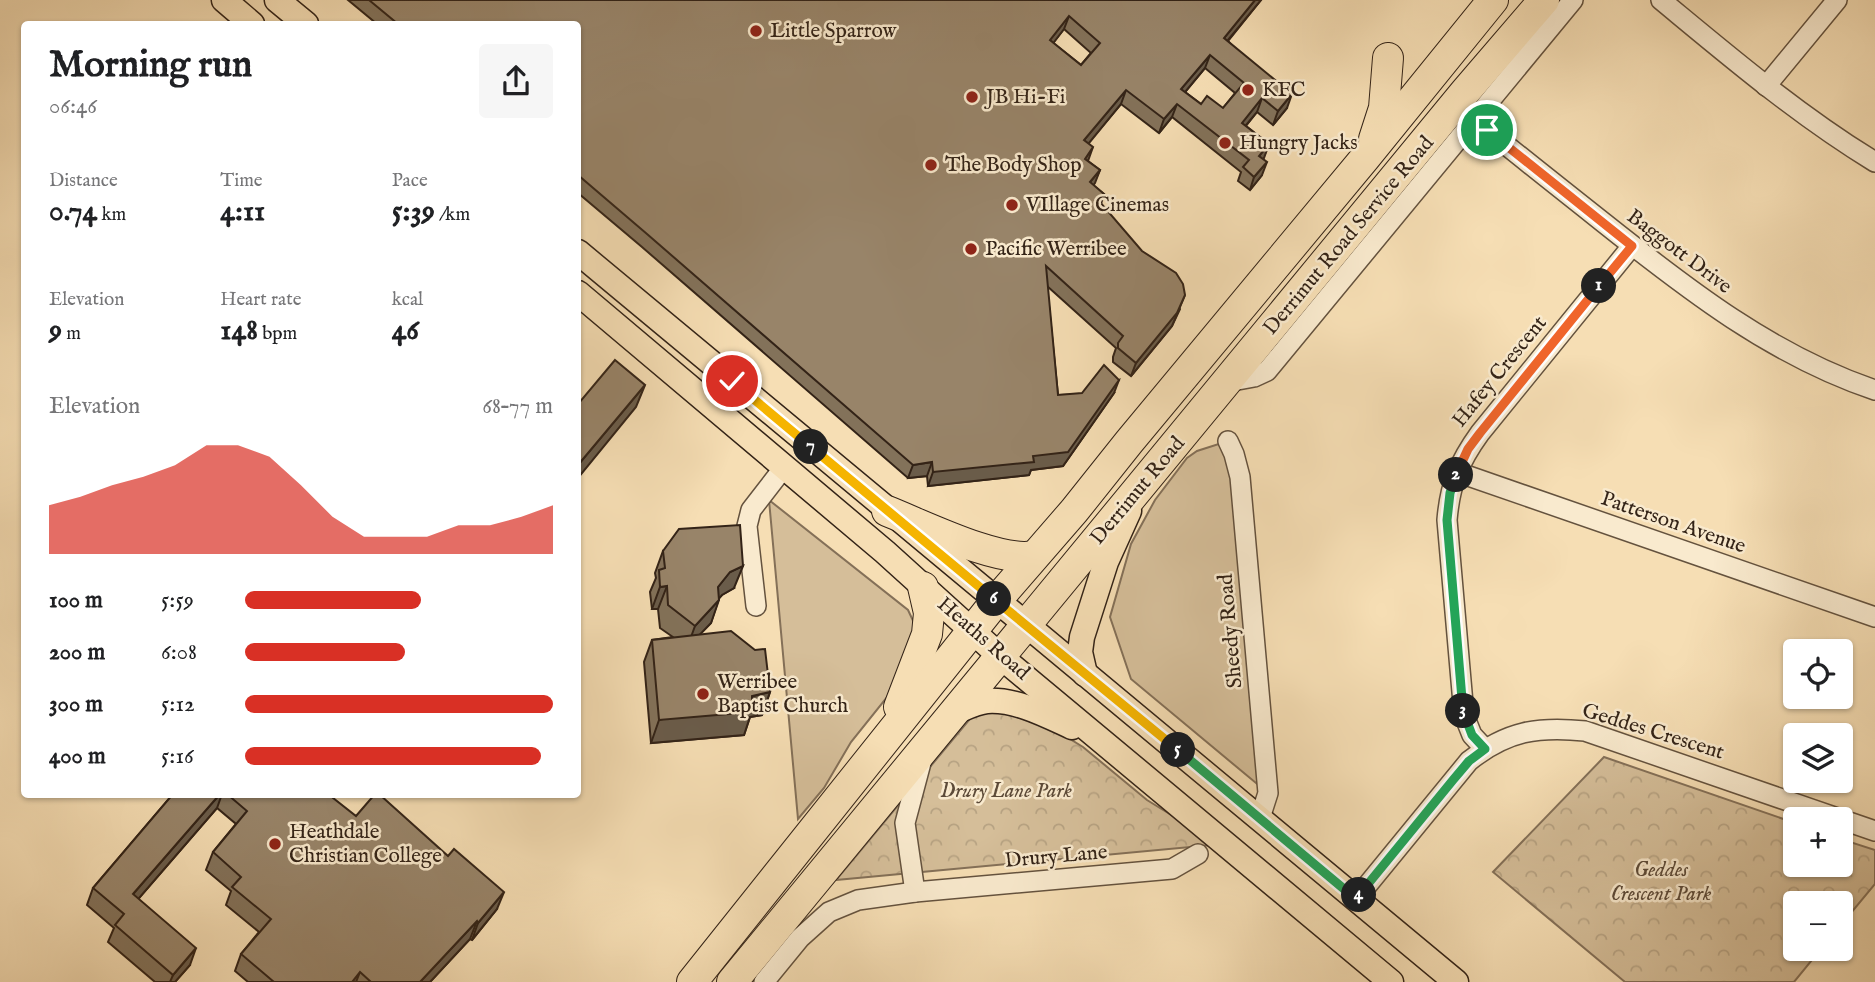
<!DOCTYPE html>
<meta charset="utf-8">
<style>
body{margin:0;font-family:"IM FELL English",serif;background:#f6f6f6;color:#202124;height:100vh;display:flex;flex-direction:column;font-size:26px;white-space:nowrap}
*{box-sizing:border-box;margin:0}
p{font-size:23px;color:#757577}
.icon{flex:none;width:38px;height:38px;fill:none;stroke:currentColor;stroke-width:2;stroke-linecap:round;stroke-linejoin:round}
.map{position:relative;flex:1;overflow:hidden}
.drawer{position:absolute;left:21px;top:21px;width:560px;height:777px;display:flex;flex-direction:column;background:#fff;border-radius:7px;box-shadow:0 2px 5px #0004}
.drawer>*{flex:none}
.tools{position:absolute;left:1783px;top:639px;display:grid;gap:14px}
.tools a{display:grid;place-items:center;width:70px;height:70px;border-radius:7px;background:#fff;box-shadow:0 2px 5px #0004;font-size:35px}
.pin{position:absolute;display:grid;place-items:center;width:60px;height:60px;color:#fff;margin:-30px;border:4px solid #fff;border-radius:50%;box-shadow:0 2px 7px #0007}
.km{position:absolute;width:35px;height:35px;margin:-18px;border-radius:50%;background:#222;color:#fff;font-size:19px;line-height:35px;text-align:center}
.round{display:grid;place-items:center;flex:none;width:74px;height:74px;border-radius:7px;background:#f6f6f6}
.headline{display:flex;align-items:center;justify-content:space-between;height:119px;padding:0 28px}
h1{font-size:38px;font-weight:800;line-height:52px}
.stats{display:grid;grid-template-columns:repeat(3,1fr);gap:10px;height:119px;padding:7px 28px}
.stats div{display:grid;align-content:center}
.stats b{font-size:30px;font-weight:800}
.stats small{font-size:19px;font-weight:400}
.stats p{font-size:19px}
.chart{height:196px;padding:14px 28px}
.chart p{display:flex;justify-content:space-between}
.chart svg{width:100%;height:126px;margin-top:7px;fill:#d93025;opacity:.7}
ul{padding:0 28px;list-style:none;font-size:23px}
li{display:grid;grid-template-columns:112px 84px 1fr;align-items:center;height:52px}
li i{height:18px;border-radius:9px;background:#d93025}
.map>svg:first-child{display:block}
</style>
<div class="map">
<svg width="1875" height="982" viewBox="0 0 1875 982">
<defs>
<pattern id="park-crowns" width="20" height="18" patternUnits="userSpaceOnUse" patternTransform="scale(1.75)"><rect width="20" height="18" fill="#d5be99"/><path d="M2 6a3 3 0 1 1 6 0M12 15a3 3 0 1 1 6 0" fill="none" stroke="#b7a383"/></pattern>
</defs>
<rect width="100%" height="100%" fill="#f6deb4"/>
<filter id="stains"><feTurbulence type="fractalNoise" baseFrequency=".00286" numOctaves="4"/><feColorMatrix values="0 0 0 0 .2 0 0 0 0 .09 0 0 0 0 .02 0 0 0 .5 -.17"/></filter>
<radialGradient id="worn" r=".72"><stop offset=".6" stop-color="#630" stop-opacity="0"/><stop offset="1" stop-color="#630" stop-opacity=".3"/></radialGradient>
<g fill="#d5be99" stroke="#847058" stroke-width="2">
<polygon points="1228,441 1268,793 1131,679 1110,617 1131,544 1155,500 1187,458 1197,451"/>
<polygon points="769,500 908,610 916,627 888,696 851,742 824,788 798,819"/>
</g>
<g fill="url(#park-crowns)" stroke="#847058" stroke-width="2">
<polygon points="995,709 1055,730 1083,747 1147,800 1194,829 1212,845 836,880 974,714"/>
<polygon points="1604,757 1795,823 1796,864 1841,864 1841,839 1875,850 1875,884 1841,925 1841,903 1796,903 1796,948 1821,949 1794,982 1625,982 1493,872"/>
</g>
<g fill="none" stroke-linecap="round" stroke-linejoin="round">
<g stroke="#64523e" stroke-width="22">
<g id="minor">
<path d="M1661 0C1730 57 1798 115 1875 162"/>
<polyline points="1766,86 1837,0"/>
<path d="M1475 120C1518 155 1561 189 1604 223 1687 289 1773 356 1875 390"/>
<polyline points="1227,382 1254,377 1267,371 1573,0"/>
<polyline points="1228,441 1234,454 1240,477 1268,793 1260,818"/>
<polyline points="1457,472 1875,617"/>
<polyline points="756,606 747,526 751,510 785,466"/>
<path d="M1485 749 1472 735 1464 715 1447 520C1450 484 1459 462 1480 433L1632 246"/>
<polyline points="915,892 905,823 922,759"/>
<path d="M1356 899 1469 761C1507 731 1538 726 1585 731L1875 831"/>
<polyline points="764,982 800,938 829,912 858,900 915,892 1172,869 1198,854"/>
</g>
</g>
<g stroke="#332317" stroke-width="27">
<g id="major">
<polyline points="224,0 252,24"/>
<polyline points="277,0 306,24"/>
<polyline points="578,252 1456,982"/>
<polyline points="578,293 885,552 1001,657 1391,982"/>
<polyline points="1085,674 1080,652 1082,637 1106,562 1129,511"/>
<path d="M955 712C965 708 976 702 987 701 1016 699 1046 715 1072 727"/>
</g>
</g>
<g stroke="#332317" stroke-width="32">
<g id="highway">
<polyline points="1374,139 1384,108 1388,58"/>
<path d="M887 511C923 525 998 563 1034 556"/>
<polyline points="899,707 927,634 929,613 923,587"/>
<polyline points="692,982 996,601 1074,511 1129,442 1365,158 1493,0"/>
<polyline points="732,982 1465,92 1544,0"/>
</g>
</g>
<use href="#minor" stroke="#f9eace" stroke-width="19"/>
<use href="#major" stroke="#f6deb4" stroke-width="24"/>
<use href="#highway" stroke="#f6deb4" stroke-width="30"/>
</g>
<g fill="#83725a" stroke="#332317" stroke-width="2" fill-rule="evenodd">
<path d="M348 0H1261L1228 41 1287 108 1273 125 1257 112 1246 126 1269 144 1263 159 1262 175 1250 190 1238 181 1241 172 1172 117 1159 133 1121 104 1088 143V161L1100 170 1093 185 1104 194 1101 204 1180 309 1172 326 1131 376 1113 362V357L1116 348 1047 286 1058 395 1114 393 1063 466 1031 470 1029 475 928 486 927 476 908 478 642 247 578 193V24H377ZM1064 29 1091 53 1081 65 1053 43ZM1205 68 1235 93 1223 108 1201 104 1185 92Z"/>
<polygon points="663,551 734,588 722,595 719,598 711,623 700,634 770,692 762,715 750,717 744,735 651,743 644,662 652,640 673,637 660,628 658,609 652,609 650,592 656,578 655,573"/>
<polygon points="173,794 295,794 356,816 497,909 472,940 470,939 430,982 248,982 235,971 241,954 259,932 226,905 231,891 206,870 213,852 236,824 217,808 138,899 190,965 175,982 155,982 108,942 114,928 87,905 93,888"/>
</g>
<g fill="#6a5c4a" stroke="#332317" stroke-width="2">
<polygon points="1255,0 1261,0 1219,51 1224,38"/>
<polygon points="1069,16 1064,29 1045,54 1050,40"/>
<polygon points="1210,55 1205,68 1176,103 1181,89"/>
<polygon points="1126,90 1121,104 1080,154 1084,140"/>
<polygon points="1292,94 1287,108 1273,125 1278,111"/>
<polygon points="1262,98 1257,112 1237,136 1242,123"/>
<polygon points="1177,104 1172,117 1159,133 1164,119"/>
<polygon points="1269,144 1264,158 1254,170 1259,156"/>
<polygon points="1093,147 1088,161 1085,159"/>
<polygon points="1267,162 1262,175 1250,190 1254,177"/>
<polygon points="1100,170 1095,183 1085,196 1090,182"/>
<polygon points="1185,295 1172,326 1131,376 1136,363"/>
<polygon points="1119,380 1114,393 1063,466 1031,470 1029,475 928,486 933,472"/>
<polygon points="645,385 636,407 578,478 578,465"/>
<polygon points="932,462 927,476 908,478 913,465"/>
<polygon points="743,566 734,588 722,595 710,609 718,587 730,572"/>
<polygon points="667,586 658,609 652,609 660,587"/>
<polygon points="719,600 711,623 687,648 695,626"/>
<polygon points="770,692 762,715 750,717 744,735 651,743 659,720"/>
<polygon points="220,794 222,794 217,808 127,912 133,894"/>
<polygon points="504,892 497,909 472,940 478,923"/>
<polygon points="477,921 470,939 430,982 420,982"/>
<polygon points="196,948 190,965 175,982 170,982 173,975"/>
<polygon points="360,972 356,982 352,982"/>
</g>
<g fill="#988469" stroke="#332317" stroke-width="2" fill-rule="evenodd">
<path d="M369 0H1255L1224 38 1292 94 1278 111 1262 98 1242 123 1269 144 1259 156 1267 162 1254 177 1243 167 1249 160 1177 104 1164 119 1126 90 1084 140 1093 147 1085 159 1100 170 1090 182 1104 194 1099 201 1142 251 1176 273 1183 284 1185 295 1177 313 1136 363 1118 348V343L1123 336 1046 266 1058 395 1082 393 1104 365 1119 380 1068 452 1033 456 1034 462 933 472 932 462 913 465 647 234 578 175V24H398ZM1069 16 1100 43 1081 65 1050 40ZM1210 55 1244 83 1223 108 1207 96 1201 104 1181 89Z"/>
<polygon points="615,360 645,385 578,465 578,404"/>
<polygon points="740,525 743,566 730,572 718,587 719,600 695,626 668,605 667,586 660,587 659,570 665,568 663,551 679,529"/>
<polygon points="731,631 755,650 765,649 770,692 752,696 752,712 659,720 652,640"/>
<polygon points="173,794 220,794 133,894 196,948 173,975 115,925 124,914 93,888"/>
<polygon points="227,794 295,794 299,796 300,794 328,794 356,816 375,794 379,794 448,856 454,849 504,892 478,923 477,921 420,982 371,982 360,972 352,982 274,982 241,954 271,919 232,887 241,877 213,852 247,811"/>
</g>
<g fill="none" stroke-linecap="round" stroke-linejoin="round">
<g stroke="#fff" stroke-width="14">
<polyline id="split-1" points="1487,130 1632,246 1599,286"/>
</g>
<g stroke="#fff" stroke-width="14">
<polyline id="split-2" points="1456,475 1468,449 1480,433 1599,286"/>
</g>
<g stroke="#fff" stroke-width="14">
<polyline id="split-3" points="1456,475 1450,493 1447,520 1463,711"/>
</g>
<g stroke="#fff" stroke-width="14">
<polyline id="split-4" points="1359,895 1453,780 1469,761 1485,749 1472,735 1463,711"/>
</g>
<g stroke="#fff" stroke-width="14">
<polyline id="split-5" points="1178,750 1356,899 1359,895"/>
</g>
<g stroke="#fff" stroke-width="14">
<polyline id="split-6" points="994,599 1178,750"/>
</g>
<g stroke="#fff" stroke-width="14">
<polyline id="split-7" points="811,447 994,599"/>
</g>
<g stroke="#fff" stroke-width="14">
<polyline id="split-8" points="732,381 811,447"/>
</g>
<use href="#split-1" stroke="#f0652b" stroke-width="9"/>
<use href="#split-2" stroke="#f0652b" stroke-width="9"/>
<use href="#split-3" stroke="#22a559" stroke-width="9"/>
<use href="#split-4" stroke="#22a559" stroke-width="9"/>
<use href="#split-5" stroke="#22a559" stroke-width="9"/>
<use href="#split-6" stroke="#f5b400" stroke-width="9"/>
<use href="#split-7" stroke="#f5b400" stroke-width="9"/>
<use href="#split-8" stroke="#f5b400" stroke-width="9"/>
</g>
<g fill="#8f2418" stroke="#f9eace" stroke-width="2.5">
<circle cx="756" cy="31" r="7"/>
<circle cx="1248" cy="90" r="7"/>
<circle cx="972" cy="97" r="7"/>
<circle cx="1225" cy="143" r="7"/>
<circle cx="931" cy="165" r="7"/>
<circle cx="1012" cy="205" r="7"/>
<circle cx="971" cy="249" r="7"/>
<circle cx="703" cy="694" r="7"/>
<circle cx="275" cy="844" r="7"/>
</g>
<g text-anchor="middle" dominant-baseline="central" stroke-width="5" stroke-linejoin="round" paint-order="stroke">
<g font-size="21" fill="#332317" stroke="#f9eace" text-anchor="start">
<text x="770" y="31">Little Sparrow</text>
<text x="1262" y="90">KFC</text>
<text x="986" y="97">JB Hi-Fi</text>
<text x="1239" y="143">Hungry Jacks</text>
<text x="945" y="165">The Body Shop</text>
<text x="1026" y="205">VIllage Cinemas</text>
<text x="985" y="249">Pacific Werribee</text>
<text x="717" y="682">Werribee<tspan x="717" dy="24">Baptist Church</tspan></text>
<text x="289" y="832">Heathdale<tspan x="289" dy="24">Christian College</tspan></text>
</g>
<g font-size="21" fill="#332317" stroke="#f9eace">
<text transform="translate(1349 236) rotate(-50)">Derrimut Road Service Road</text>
<text transform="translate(1679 252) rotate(37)">Baggott Drive</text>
<text transform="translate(1500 372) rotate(-51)">Hafey Crescent</text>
<text transform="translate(1138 491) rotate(-50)">Derrimut Road</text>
<text transform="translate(1673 523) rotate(19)">Patterson Avenue</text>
<text transform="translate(1231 631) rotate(-95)">Sheedy Road</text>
<text transform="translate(983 639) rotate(41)">Heaths Road</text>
<text transform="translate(1653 732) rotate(17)">Geddes Crescent</text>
<text transform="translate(1056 857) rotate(-5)">Drury Lane</text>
</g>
<g font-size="21" font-style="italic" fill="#5c4a38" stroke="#f9eace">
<text x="1006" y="791">Drury Lane Park</text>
<text x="1661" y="870">Geddes<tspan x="1661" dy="24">Crescent Park</tspan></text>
</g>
</g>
<rect width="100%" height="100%" filter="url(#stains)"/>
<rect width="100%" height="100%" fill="url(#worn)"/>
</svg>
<div class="tools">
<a><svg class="icon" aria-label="locate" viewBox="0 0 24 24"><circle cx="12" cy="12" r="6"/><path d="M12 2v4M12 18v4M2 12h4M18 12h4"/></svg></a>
<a><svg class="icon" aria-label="layers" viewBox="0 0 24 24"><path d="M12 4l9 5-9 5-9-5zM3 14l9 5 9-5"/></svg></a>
<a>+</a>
<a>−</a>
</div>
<div class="pin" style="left:1487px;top:130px;background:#1e9e55"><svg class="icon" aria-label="arrive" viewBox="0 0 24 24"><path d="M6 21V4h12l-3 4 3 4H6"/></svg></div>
<div class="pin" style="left:732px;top:381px;background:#d93025"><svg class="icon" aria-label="check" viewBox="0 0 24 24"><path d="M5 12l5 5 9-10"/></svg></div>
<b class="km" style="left:1599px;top:286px">1</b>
<b class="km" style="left:1456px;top:475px">2</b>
<b class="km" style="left:1463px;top:711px">3</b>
<b class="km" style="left:1359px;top:895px">4</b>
<b class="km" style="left:1178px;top:750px">5</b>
<b class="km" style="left:994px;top:599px">6</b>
<b class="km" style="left:811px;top:447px">7</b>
<section class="drawer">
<div class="headline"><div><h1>Morning run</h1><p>06:46</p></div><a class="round"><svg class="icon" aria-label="share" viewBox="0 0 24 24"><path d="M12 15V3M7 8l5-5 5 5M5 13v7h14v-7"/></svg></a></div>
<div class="stats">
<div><p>Distance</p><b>0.74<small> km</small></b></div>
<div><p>Time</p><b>4:11</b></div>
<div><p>Pace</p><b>5:39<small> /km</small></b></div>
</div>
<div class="stats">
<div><p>Elevation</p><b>9<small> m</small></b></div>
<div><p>Heart rate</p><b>148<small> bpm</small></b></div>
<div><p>kcal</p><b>46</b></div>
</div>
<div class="chart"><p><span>Elevation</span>68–77 m</p>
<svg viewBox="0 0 160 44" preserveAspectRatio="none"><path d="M0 44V27L10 24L20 20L30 17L40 13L50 6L60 6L70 10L80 20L90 31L100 38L110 38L120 38L130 34L140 34L150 31L160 27V44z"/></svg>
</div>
<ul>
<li><b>100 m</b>5:59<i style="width:57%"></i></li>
<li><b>200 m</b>6:08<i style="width:52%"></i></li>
<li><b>300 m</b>5:12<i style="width:100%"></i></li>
<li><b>400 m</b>5:16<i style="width:96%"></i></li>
</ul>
</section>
</div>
